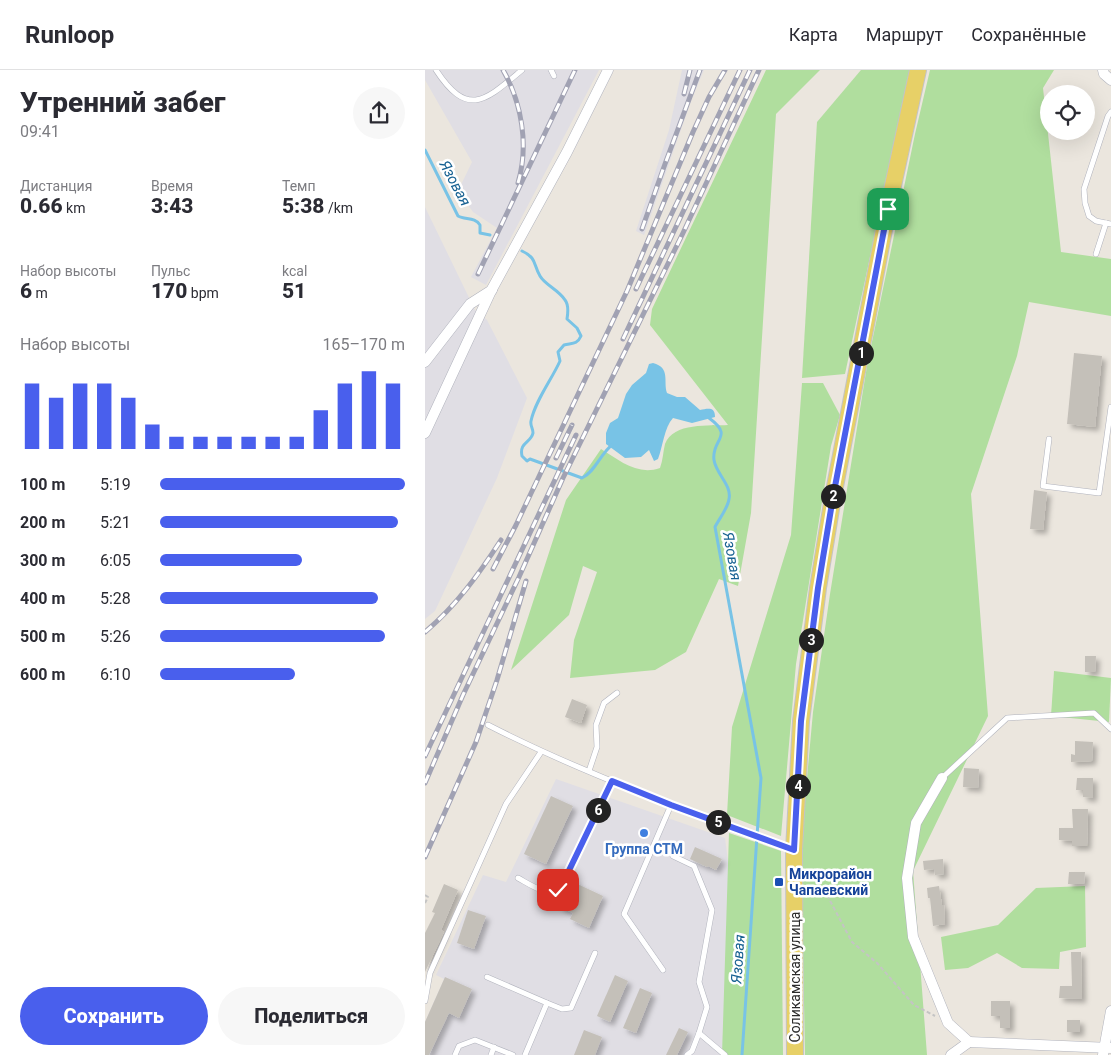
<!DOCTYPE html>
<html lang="ru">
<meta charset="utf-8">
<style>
body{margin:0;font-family:Roboto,sans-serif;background:#f7f7f7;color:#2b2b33;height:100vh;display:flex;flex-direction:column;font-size:19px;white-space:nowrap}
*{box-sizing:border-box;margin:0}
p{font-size:16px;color:#7c7c81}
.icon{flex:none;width:28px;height:28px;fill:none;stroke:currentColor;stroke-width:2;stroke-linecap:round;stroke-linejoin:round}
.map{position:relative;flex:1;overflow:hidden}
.side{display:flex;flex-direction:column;background:#fff;width:425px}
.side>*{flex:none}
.buttons{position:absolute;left:615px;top:15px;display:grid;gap:10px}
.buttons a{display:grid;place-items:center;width:55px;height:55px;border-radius:50%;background:#fff;box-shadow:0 5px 20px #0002;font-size:25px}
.pin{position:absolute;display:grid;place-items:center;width:42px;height:42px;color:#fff;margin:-21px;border-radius:10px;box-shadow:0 2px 8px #0006}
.km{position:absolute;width:25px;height:25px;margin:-12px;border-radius:50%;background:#222;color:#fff;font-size:14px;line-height:25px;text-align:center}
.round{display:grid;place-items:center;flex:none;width:52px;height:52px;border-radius:26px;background:#f7f7f7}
.summary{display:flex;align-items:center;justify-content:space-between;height:85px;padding:0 20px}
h1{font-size:28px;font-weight:800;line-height:38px}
.metrics{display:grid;grid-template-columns:repeat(3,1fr);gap:8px;height:85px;padding:5px 20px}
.metrics div{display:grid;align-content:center}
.metrics b{font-size:21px;font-weight:800}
.metrics small{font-size:14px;font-weight:400}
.metrics p{font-size:14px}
.chart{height:140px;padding:10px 20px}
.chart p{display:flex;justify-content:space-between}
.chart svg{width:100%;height:90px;margin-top:5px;stroke:#495fed;stroke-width:6}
.primary-button{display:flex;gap:10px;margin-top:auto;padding:10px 20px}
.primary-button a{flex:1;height:58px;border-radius:30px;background:#495fed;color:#fff;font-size:20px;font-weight:800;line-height:58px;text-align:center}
.primary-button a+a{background:#f7f7f7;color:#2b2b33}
ul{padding:0 20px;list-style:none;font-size:16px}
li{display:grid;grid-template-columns:80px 60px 1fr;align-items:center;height:38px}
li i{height:12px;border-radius:6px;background:#495fed}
header{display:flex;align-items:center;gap:30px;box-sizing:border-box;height:70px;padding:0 25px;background:#fff;border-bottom:1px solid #e1e1e2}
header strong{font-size:24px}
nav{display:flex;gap:28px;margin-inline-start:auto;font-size:18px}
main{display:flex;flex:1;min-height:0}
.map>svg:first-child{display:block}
</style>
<header>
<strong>Runloop</strong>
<nav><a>Карта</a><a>Маршрут</a><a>Сохранённые</a></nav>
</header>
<main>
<section class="side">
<div class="summary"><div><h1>Утренний забег</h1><p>09:41</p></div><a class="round"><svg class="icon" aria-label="share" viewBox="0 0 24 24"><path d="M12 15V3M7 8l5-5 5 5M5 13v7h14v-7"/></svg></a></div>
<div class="metrics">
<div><p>Дистанция</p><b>0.66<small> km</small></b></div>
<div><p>Время</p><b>3:43</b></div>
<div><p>Темп</p><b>5:38<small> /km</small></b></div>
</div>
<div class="metrics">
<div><p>Набор высоты</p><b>6<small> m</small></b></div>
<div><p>Пульс</p><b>170<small> bpm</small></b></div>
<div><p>kcal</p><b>51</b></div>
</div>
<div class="chart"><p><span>Набор высоты</span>165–170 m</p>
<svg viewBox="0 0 160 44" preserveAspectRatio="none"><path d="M5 44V12M15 44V19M25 44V12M35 44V12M45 44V19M55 44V32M65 44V38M75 44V38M85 44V38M95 44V38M105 44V38M115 44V38M125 44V25M135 44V12M145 44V6M155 44V12"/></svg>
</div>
<ul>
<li><b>100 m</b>5:19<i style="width:100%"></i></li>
<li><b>200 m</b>5:21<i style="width:97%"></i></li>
<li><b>300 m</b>6:05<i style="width:58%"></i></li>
<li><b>400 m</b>5:28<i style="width:89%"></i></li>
<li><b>500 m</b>5:26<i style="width:92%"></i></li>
<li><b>600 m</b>6:10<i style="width:55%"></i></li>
</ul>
<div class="primary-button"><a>Сохранить</a><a>Поделиться</a></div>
</section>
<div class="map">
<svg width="686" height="985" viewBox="0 0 686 985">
<defs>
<filter id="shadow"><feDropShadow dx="4" dy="4" stdDeviation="2.5" flood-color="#0004"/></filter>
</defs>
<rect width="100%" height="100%" fill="#ebe6de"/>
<g fill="#e0dee4">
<polygon points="0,0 174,0 61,215 46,207 72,158 48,142 33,121 47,92 0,10"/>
<polygon points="257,0 279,0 266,31 219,165 211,161 244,60"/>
<polygon points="0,137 50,240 62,250 102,328 72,408 10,541 0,549"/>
<polygon points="131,709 300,768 328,985 0,985 0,952 19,909 11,905 58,805 81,812"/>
</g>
<g fill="#b0de9e">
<path d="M341 0H395L351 44 326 443 313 516 294 509 261 582 230 600 145 608 149 570 172 502 158 496 144 545 86 600 141 430 176 379C194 390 212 406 235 398 238 390 238 382 240 374 248 352 285 356 303 355L225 255 227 239Z"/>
<polygon points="436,0 485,0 420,304 377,308 392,52"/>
<polygon points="505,0 629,0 618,18 636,182 686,189 686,246 604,232 592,286 546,424 563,646 488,801 502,985 380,985 376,774 388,642 405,524 442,296 490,64"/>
<polygon points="377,313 398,313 415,345 406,376 371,594 356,766 302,745 307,657 366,465"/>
<polygon points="629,601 686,608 684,652 626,646"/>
<polygon points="304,763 356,781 358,985 297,985"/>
<polygon points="660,816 661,877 635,882 634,899 597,898 572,883 543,898 520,900 516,867 573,855 611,818"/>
</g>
<path fill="#78c3e6" d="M228 293C246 298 238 311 242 323L252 327H260L275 340C282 339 290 336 290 347L267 353 248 348C239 358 238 376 233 389L229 391 224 380 216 387 200 388 181 374V363L185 353 193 348 201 324 207 315 221 303 224 294Z"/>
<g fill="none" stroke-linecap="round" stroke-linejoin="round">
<g stroke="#78c3e6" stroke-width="3">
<path d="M0 80 33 146C40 150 50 147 55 155V163L65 165"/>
<path d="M97 181C112 188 108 194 115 206 120 215 134 220 140 230 144 235 143 243 142 249L152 258 156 266C152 275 147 273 139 275L133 282 135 291C127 309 110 331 106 351 105 356 108 358 108 363 106 373 94 372 97 386L102 391 105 389 157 408C170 402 176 383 187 375"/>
<path d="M284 348C310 367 286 369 289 390 291 404 307 415 304 429 303 438 294 449 290 457L336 708 317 985"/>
</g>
</g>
<g fill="#c4c0b9" filter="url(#shadow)">
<polygon points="649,283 677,286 670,357 642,354"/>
<polygon points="609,420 622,422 618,460 605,459"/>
<polygon points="660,586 671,586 670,602 660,602"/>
<polygon points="147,629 162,635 156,653 140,647"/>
<polygon points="650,671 668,672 667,691 646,692 646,684 650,685"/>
<polygon points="539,698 554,699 553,718 538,717"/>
<polygon points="652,708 668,708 668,728 658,727 658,720 651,720"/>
<polygon points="126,726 148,736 121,794 99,784"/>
<polygon points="647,739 663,739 662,776 647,776 647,771 634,770 634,758 648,758"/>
<polygon points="270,777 297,789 291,800 283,796 282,797 265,789"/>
<polygon points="518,789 519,804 510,805 509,799 499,800 498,791"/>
<polygon points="644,802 660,802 659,814 643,814"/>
<polygon points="146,811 178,826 164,858 145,849 148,843 134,837"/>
<polygon points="19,814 33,820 16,860 19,862 0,902 0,863 10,843 7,842"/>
<polygon points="514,816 517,835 519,835 520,854 508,856 505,828 503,828 502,818"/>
<polygon points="43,840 61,846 49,879 32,873"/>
<polygon points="646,882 656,882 657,929 634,928 635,916 647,916"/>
<polygon points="190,905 203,911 185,952 172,946"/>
<polygon points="20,907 47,919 34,948 24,943 4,985 0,985 0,952"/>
<polygon points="215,918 227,923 211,963 198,958"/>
<polygon points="566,931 585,931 585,958 575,958 575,946 566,946"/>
<rect x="642" y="950" width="13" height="12"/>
<polygon points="254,958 263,962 252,985 241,985"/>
<polygon points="159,960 177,967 170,985 149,985"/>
</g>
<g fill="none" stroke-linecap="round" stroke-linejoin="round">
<g stroke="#b1b3bd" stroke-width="6">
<g id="lane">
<path d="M11 0C43 49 61 30 97 0"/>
<polyline points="126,0 129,6"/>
<polyline points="686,42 683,46 659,119 660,133 664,146 671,151 686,154"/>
<polyline points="671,184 681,153"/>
<polyline points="624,369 618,416 674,423 686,337"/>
<path d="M63 655C161 705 265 742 368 779"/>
<polyline points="164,701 172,677 171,655 179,633 192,623"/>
<polyline points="517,708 582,648 669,643 686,659"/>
<polyline points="248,786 269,796 287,840 274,912 282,937 274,963 300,985"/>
<path d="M93 808C106 815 126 830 137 815L187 711"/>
<polyline points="238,900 199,844 246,735"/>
<polyline points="62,907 122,933 100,985"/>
<polyline points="0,931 5,903 81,734 116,682"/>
<polyline points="122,933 137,939 146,938 170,883"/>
<polyline points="30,985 34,976 50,970 88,985"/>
<polyline points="66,985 69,977"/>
<polyline points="262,985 267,981 274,963"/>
</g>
</g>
<g stroke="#b1b3bd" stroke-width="11">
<g id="street">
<polyline points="678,0 679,4 686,10"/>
<polyline points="0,292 45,234 67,220"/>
<polyline points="0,363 67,219 142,82 183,0"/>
<polyline points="517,708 491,753 482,808 488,867 523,953 544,972"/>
<polyline points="544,972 686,978"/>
<polyline points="526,985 544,972"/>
<polyline points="678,985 686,941"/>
</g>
</g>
<g stroke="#c4c4c4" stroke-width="18">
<polyline id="primary" points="370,985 369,780 376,651 393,518 408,427 463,139 493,0"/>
</g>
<g stroke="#c4c4c4" stroke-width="2" stroke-dasharray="4 2.5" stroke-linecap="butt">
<polyline points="383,799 403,827 427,872 452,893 489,935 510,946"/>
<polyline points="0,825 3,827 0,833"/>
</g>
<use href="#lane" stroke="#fff" stroke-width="5"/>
<use href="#street" stroke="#fff" stroke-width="10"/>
<use href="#primary" stroke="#e7d067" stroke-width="16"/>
<g stroke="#a1a2b3" stroke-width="5">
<g id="rail">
<path d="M78 0C97 33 104 76 93 113"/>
<polyline points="259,24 265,0"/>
<polyline points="217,159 240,94 275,0"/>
<polyline points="53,204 150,0"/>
<polyline points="211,219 315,0"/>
<polyline points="198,269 325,0"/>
<polyline points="131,388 147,355"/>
<polyline points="68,499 91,455 202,221 268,62 284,27 300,0"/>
<path d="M0 562C31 536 54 504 76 470"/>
<polyline points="0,686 151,365"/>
<polyline points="0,713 38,625 94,507 138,408 258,163 334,0"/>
<polyline points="0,787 51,672 72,610 101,511"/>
</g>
</g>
<use href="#rail" stroke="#fff" stroke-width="3" stroke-dasharray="9" stroke-linecap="butt"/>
</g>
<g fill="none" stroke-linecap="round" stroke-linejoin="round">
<g stroke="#fff" stroke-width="10">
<polyline id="route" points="133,820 137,815 187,711 246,735 369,780 376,651 393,518 408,427 463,139"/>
</g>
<use href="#route" stroke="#495fed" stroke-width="6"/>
</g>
<circle fill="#3f7fe0" stroke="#fff" stroke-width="2" cx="219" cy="763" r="5"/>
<rect fill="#1a4fb4" stroke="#fff" stroke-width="2" x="349" y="807" width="10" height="10" rx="2.5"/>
<g text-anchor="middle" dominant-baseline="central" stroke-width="5" stroke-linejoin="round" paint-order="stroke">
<g font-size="14" font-weight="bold" fill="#366cbe" stroke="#fff">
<text x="219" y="779">Группа СТМ</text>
</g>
<g font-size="14" font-weight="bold" fill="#164399" stroke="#fff" text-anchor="start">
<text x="364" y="804">Микрорайон<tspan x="364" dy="16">Чапаевский</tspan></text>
</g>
<g font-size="14" fill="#2b2b2b" stroke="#fff">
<text transform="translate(370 907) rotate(-90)">Соликамская улица</text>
</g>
<g font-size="15" font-style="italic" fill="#176192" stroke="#fff">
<text transform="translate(30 113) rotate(62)">Язовая</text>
<text transform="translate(307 486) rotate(80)">Язовая</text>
<text transform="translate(313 889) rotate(-86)">Язовая</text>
</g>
</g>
</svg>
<div class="buttons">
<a><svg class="icon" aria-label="locate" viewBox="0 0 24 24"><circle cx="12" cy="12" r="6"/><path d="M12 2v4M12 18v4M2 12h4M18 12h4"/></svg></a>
</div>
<div class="pin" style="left:463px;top:139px;background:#1e9e55"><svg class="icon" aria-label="arrive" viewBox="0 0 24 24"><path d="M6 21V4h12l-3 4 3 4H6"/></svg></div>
<div class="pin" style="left:133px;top:820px;background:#d93025"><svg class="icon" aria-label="check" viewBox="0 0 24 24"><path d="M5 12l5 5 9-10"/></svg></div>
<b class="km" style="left:436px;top:283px">1</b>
<b class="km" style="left:408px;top:426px">2</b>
<b class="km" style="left:386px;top:570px">3</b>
<b class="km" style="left:373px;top:716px">4</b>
<b class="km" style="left:293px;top:752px">5</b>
<b class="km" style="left:173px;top:740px">6</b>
</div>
</main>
